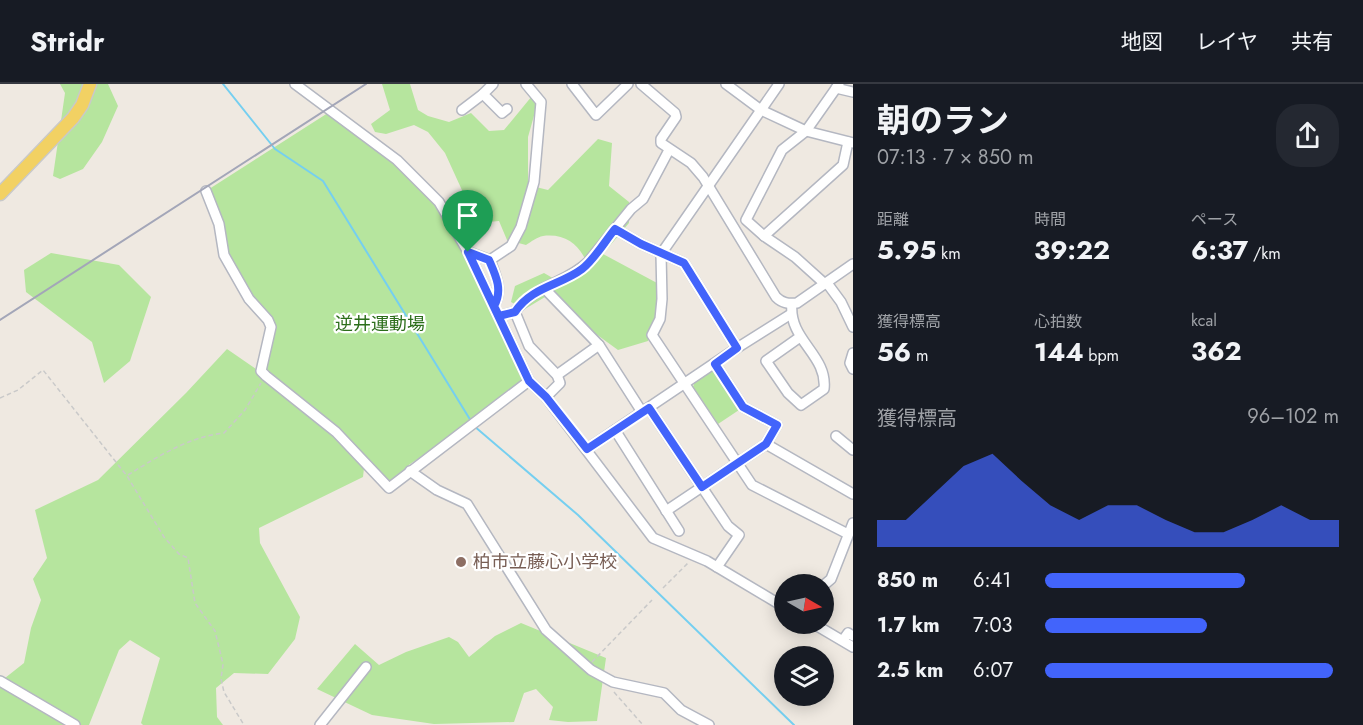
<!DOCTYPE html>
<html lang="ja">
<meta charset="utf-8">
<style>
body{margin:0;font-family:Jost,"Noto Sans JP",sans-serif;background:#242831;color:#f1f3f6;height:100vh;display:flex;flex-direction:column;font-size:22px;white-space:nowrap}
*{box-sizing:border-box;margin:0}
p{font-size:20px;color:#9ea1a6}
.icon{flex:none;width:33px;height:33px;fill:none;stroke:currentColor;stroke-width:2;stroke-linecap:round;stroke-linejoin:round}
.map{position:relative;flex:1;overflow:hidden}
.details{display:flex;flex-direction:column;background:#171b24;width:510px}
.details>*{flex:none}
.needle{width:39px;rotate:99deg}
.fabs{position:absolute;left:774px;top:490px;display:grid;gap:12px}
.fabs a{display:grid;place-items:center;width:60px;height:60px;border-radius:50%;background:#171b24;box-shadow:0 3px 15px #0003;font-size:30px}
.pin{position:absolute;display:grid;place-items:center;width:51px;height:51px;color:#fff;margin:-62px -26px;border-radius:50% 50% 50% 0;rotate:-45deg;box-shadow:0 0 6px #0007}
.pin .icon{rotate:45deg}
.round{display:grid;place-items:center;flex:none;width:63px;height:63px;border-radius:24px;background:#242831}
.overview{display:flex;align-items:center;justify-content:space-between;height:102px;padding:0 24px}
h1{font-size:33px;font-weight:700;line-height:45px}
.metrics{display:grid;grid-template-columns:repeat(3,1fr);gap:9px;height:102px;padding:6px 24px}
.metrics div{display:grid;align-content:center}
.metrics b{font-size:26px;font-weight:700}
.metrics small{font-size:16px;font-weight:400}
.metrics p{font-size:16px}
.chart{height:168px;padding:12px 24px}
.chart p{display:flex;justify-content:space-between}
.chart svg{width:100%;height:108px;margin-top:6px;fill:#4264fb;opacity:.7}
ul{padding:0 24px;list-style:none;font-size:20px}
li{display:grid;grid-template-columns:96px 72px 1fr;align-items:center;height:45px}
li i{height:15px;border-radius:8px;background:#4264fb}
header{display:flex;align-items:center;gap:36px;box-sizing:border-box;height:84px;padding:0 30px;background:#171b24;border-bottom:2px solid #363941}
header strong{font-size:28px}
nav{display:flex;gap:33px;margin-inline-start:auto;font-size:21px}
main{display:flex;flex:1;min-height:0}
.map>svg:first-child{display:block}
</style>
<header>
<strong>Stridr</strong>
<nav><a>地図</a><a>レイヤ</a><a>共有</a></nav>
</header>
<main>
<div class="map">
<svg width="853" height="641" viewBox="0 0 853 641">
<rect width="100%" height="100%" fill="#efe9e1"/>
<g fill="#b6e59e">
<polygon points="60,0 108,0 118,22 102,58 83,85 60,95 53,92 65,9"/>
<path d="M382 0H410L418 26 428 32 449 38 471 29 489 47 504 46 532 12 537 21 528 53V101L548 106 598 55 612 59 609 102 629 118V139L603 170 657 199 656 233 648 257 618 266 545 213 525 225 511 218 515 202 544 189 565 201 590 186C582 164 569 149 543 152 537 153 531 158 526 161L507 156 499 137 477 139 445 69 428 48 414 41 386 50 375 48 371 40 390 26Z"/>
<polygon points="331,27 397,76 439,118 529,297 480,335 410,380 390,399 365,375 363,393 259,444 260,459 300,533 295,555 268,590 234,589 216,604 217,633 223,641 143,641 141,639 160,574 130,556 119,566 89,641 0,641 0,598 24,579 31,544 41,516 33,495 47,474 35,426 98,396 186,309 227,265 266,292 268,236 224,171 206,107"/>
<polygon points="51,169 119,181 151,213 130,277 104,299 92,258 26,208 24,186"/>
<polygon points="714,284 742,324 718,340 693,303 695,297"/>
<polygon points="521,539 606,574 597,637 568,638 549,636 553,623 536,605 524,609 514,638 434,640 372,631 317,605 355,560 379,581 406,568 449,553 458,558 469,573 495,552"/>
</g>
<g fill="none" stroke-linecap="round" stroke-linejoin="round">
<g stroke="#75cff0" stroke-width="2">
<polyline points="223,0 275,65 323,97 471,337"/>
<polyline points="474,342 578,431 794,641"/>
</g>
<g stroke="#b4b7c1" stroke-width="12">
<g id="minor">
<polyline points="295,0 397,76 439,118 468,168 529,297 546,313 653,454 707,477 784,523"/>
<polyline points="493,0 483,10 502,29 507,25"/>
<polyline points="572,0 596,31 628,0"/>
<path d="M641 0 675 29 676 33 661 55V59L691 79 703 93 776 213C782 219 788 220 797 219L853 180"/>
<polyline points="726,0 761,26 806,47 853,59"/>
<polyline points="779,0 661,170 662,215 660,235 652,251 752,401 848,450"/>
<polyline points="836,4 853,8"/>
<polyline points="462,26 483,10"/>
<polyline points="206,107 219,140 224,171 249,215 268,236 271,243 261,287 266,292 336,348 389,404 529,297"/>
<polyline points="764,152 843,81 848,58"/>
<polyline points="468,168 490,176 511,162 521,143 534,98 541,18 526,0"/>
<path d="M490 176C496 192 503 206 494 222"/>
<polyline points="827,199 841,218 853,243"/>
<polyline points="825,200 795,173 764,152 746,136 782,66 806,47 839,0"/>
<polyline points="544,204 599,261 642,328"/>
<path d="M792 220C788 256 828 271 824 305L801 321 788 309 766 277 800 253"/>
<polyline points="515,228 529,262 557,291 560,299 546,313"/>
<path d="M499 232 515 228C532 202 567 199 588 178L631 125 643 115 669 66"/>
<polyline points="737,264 791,230"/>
<polyline points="853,269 850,279 853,285"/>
<polyline points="557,291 599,261"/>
<polyline points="649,324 728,442 739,451 717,483"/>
<polyline points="615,346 679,447"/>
<polyline points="836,352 853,366"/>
<polyline points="766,360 853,410"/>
<polyline points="587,365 737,264 684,179 641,160 615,145"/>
<polyline points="410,387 437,406 467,420 546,546 591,586 613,598 664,609 681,626 709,641"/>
<polyline points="666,427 766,360 777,341 743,323 715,280"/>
<polyline points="824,501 831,495 853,439"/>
<polyline points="814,540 853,563"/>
<polyline points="843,556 848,549 853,552"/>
<polyline points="0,597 75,641"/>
<polyline points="320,641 366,583"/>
</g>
</g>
<g stroke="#c9c9c9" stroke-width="15">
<polyline id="major" points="0,110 73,34 82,21 90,0"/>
</g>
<g stroke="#c9c9c9" stroke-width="1.5" stroke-dasharray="4.5 3" stroke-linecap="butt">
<polyline points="0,314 18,306 43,286 127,392 164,453 179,470 188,474 195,519 215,547 223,580 221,595 224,608 244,641"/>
<path d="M128 391C157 373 188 353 224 349L245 326 261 299"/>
<polyline points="663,504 688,479"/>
<polyline points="592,578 652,516"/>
<polyline points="614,608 643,641"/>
</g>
<use href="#minor" stroke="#fff" stroke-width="9"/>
<use href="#major" stroke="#f2d163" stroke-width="12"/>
<polyline stroke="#a3a6b8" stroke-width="2" points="0,236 366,0"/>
</g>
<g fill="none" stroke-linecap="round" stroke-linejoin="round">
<g stroke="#fff" stroke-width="12">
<path id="route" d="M468 168 529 297 546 313 587 365 649 324 702 403 766 360 777 341 743 323 715 280 737 264 684 179 641 160 615 145C605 157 594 176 582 185 561 201 531 203 515 228L499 232 494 222C503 206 496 192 489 176L468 168"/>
</g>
<use href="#route" stroke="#4264fb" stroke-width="8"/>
</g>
<circle fill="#8d6e63" stroke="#fff" stroke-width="2" cx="461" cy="478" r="6"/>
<g text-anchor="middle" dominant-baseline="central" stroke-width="4.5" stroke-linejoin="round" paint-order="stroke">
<g font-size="18" fill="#2c6e1b" stroke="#fff">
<text x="380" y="240">逆井運動場</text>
</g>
<g font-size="18" fill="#785e54" stroke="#fff" text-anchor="start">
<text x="473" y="478">柏市立藤心小学校</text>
</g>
</g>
</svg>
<div class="fabs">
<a><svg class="needle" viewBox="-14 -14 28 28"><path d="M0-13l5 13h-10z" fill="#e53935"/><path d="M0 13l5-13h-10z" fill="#9ea1a6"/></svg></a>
<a><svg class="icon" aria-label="layers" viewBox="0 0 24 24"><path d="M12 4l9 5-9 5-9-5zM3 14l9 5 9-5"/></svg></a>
</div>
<div class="pin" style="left:468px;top:168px;background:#1e9e55"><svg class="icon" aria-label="arrive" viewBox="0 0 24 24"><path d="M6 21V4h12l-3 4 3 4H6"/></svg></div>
</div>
<section class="details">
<div class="overview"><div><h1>朝のラン</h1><p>07:13 · 7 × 850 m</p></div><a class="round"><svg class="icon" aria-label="share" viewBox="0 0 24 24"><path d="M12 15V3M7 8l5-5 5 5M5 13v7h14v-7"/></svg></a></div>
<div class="metrics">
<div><p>距離</p><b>5.95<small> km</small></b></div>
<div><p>時間</p><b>39:22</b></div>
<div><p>ペース</p><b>6:37<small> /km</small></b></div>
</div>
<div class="metrics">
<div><p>獲得標高</p><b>56<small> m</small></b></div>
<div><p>心拍数</p><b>144<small> bpm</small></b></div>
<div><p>kcal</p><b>362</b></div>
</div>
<div class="chart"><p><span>獲得標高</span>96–102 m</p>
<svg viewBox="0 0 160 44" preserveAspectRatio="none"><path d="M0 44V33L10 33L20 22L30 11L40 6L50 17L60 27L70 33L80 27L90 27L100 33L110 38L120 38L130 33L140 27L150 33L160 33V44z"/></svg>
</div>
<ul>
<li><b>850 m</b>6:41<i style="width:68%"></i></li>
<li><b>1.7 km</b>7:03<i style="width:55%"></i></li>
<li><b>2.5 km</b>6:07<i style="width:98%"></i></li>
</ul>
</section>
</main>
